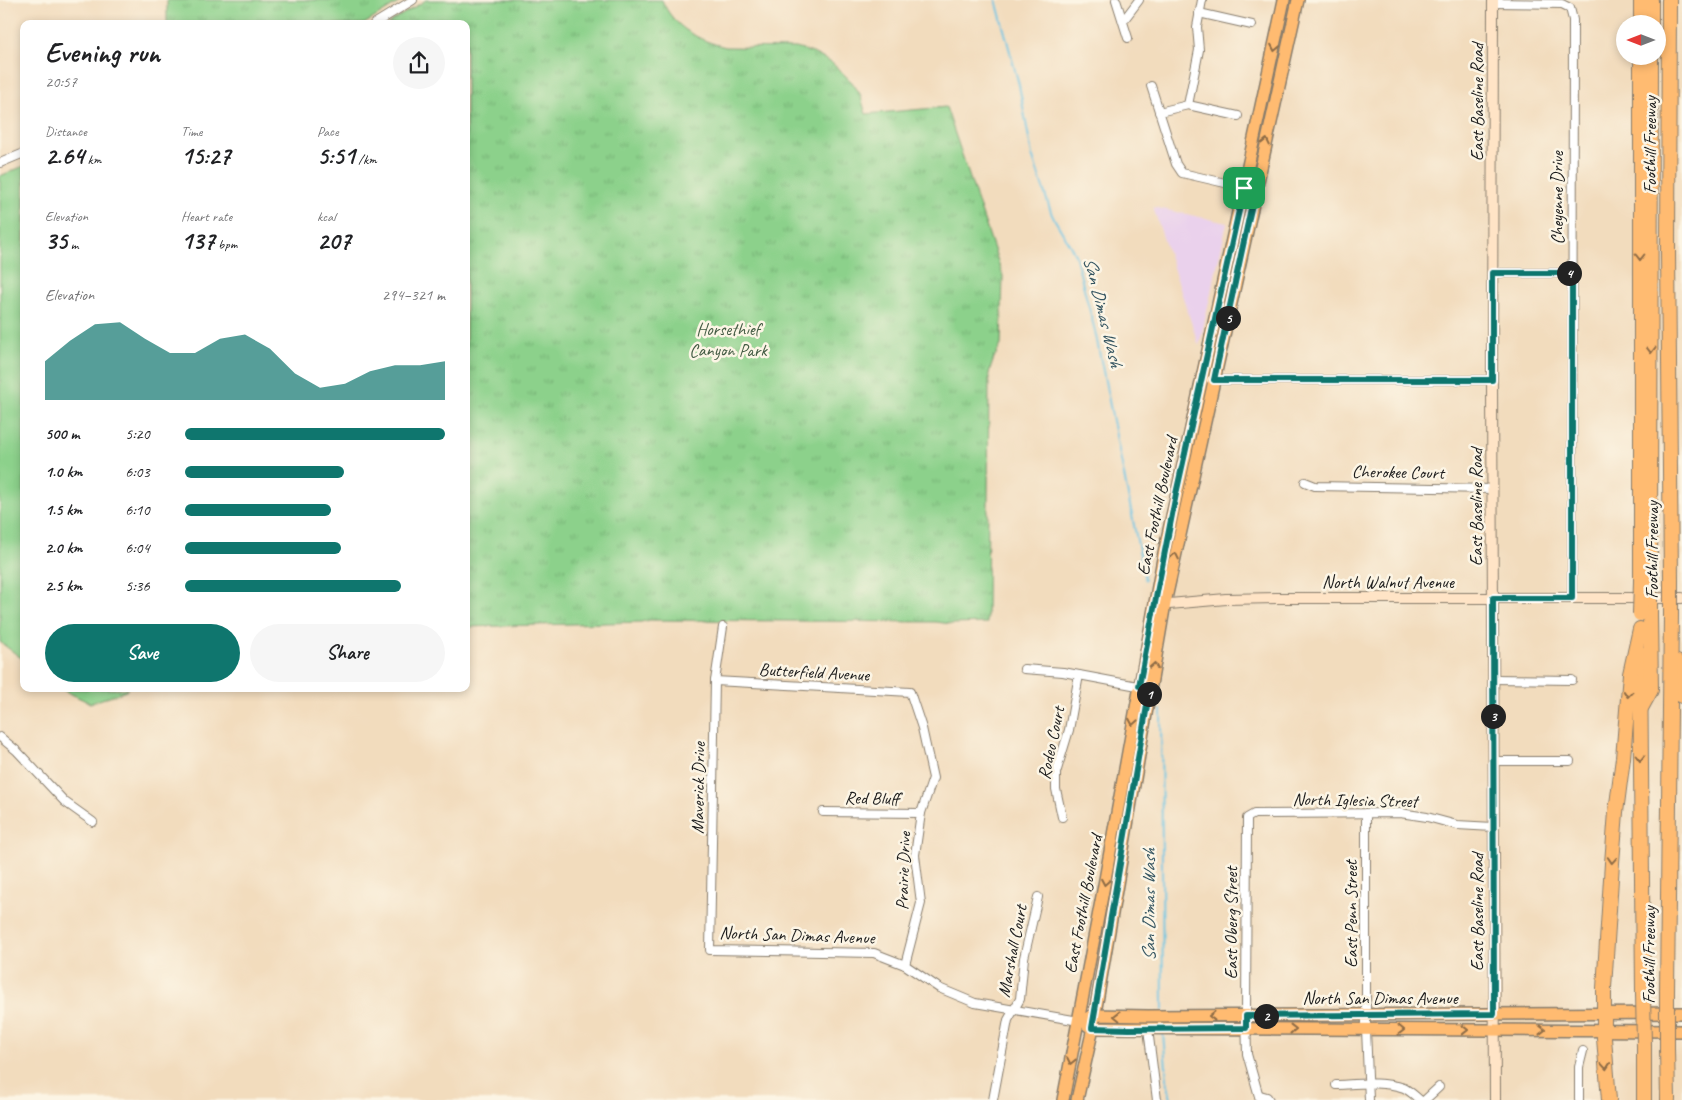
<!DOCTYPE html>
<meta charset="utf-8">
<style>
body{margin:0;font-family:Caveat,sans-serif;background:#f6f6f6;color:#202124;height:100vh;display:flex;flex-direction:column;font-size:19px;white-space:nowrap}
*{box-sizing:border-box;margin:0}
p{font-size:16px;color:#757577}
.icon{flex:none;width:28px;height:28px;fill:none;stroke:currentColor;stroke-width:2;stroke-linecap:round;stroke-linejoin:round}
.map{position:relative;flex:1;overflow:hidden}
.sheet{position:absolute;left:20px;top:20px;width:450px;height:672px;display:flex;flex-direction:column;background:#fff;border-radius:10px;box-shadow:0 2px 8px #0003}
.sheet>*{flex:none}
.needle{width:32px;rotate:270deg}
.fabs{position:absolute;left:1616px;top:15px;display:grid;gap:10px}
.fabs a{display:grid;place-items:center;width:50px;height:50px;border-radius:50%;background:#fff;box-shadow:0 2px 8px #0003;font-size:25px}
.pin{position:absolute;display:grid;place-items:center;width:42px;height:42px;color:#fff;margin:-21px;border-radius:10px;box-shadow:0 2px 8px #0006}
.km{position:absolute;width:25px;height:25px;margin:-12px;border-radius:50%;background:#222;color:#fff;font-size:14px;line-height:25px;text-align:center}
.round{display:grid;place-items:center;flex:none;width:52px;height:52px;border-radius:26px;background:#f6f6f6}
.summary{display:flex;align-items:center;justify-content:space-between;height:85px;padding:0 25px}
h1{font-size:28px;font-weight:700;line-height:38px}
.figures{display:grid;grid-template-columns:repeat(3,1fr);gap:8px;height:85px;padding:5px 25px}
.figures div{display:grid;align-content:center}
.figures b{font-size:25px;font-weight:700}
.figures small{font-size:14px;font-weight:400}
.figures p{font-size:14px}
.chart{height:140px;padding:10px 25px}
.chart p{display:flex;justify-content:space-between}
.chart svg{width:100%;height:90px;margin-top:5px;fill:#0f766e;opacity:.7}
.cta{display:flex;gap:10px;margin-top:auto;padding:10px 25px}
.cta a{flex:1;height:58px;border-radius:30px;background:#0f766e;color:#fff;font-size:20px;font-weight:700;line-height:58px;text-align:center}
.cta a+a{background:#f6f6f6;color:#202124}
ul{padding:0 25px;list-style:none;font-size:16px}
li{display:grid;grid-template-columns:80px 60px 1fr;align-items:center;height:38px}
li i{height:12px;border-radius:6px;background:#0f766e}
.map>svg:first-child{display:block}
</style>
<div class="map">
<svg width="1682" height="1100" viewBox="0 0 1682 1100">
<defs>
<pattern id="park-tufts" width="24" height="20" patternUnits="userSpaceOnUse" patternTransform="scale(1.25)"><rect width="24" height="20" fill="#8cd18b"/><path d="M3 7l-1-3M5 7V3M7 7l1-3M15 17l-1-3M17 17v-4M19 17l1-3" fill="none" stroke="#78b377"/></pattern>
</defs>
<rect width="100%" height="100%" fill="#fcf5e5"/>
<filter id="ink" filterUnits="userSpaceOnUse"><feTurbulence type="fractalNoise" baseFrequency=".02" numOctaves="2"/><feDisplacementMap in="SourceGraphic" scale="10" xChannelSelector="R" yChannelSelector="G"/><feConvolveMatrix kernelMatrix="1 2 1 2 8 2 1 2 1" color-interpolation-filters="sRGB"/></filter>
<filter id="wash" filterUnits="userSpaceOnUse"><feTurbulence type="fractalNoise" baseFrequency=".0096" numOctaves="4" result="noise"/><feDisplacementMap in="SourceGraphic" scale="20" xChannelSelector="R" yChannelSelector="G"/><feGaussianBlur stdDeviation="1.12" result="paint"/><feColorMatrix in="noise" values="0 0 0 0 0 0 0 0 0 0 0 0 0 0 0 0 0 1.4 0 .05"/><feComposite in="paint" operator="in"/></filter>
<g filter="url(#wash)">
<rect width="100%" height="100%" fill="#f2dcbd"/>
<polygon fill="#ead1ec" points="1153,207 1227,223 1199,346"/>
<g fill="#8cd18b" stroke="#547654">
<polygon points="24,166 24,660 0,642 0,176"/>
<polygon points="61,689 128,689 126,691 90,703"/>
</g>
<g fill="url(#park-tufts)" stroke="#547654">
<polygon points="167,0 403,0 364,24 167,24"/>
<path d="M426 0H662C673 27 699 41 726 47L796 48 813 53 832 63 852 82 860 94 866 114 946 107 1003 276 1001 345 994 358 989 373 987 623 951 624 936 622 650 620 641 622 466 627V24H387Z"/>
</g>
<g fill="none" stroke-linecap="round" stroke-linejoin="round">
<g stroke="#65c2e3" stroke-width="2">
<polyline points="996,0 1019,85 1032,155 1052,215 1075,254 1095,331 1145,580"/>
<polyline points="1161,710 1163,1010"/>
<polyline points="1163,1033 1167,1080 1171,1100"/>
</g>
</g>
</g>
<g filter="url(#ink)">
<g fill="none" stroke-linecap="round" stroke-linejoin="round">
<g stroke="#877c6c" stroke-width="10">
<g id="street">
<polyline points="1116,0 1128,38"/>
<polyline points="1493,3 1562,4 1570,8 1573,20 1572,598"/>
<polyline points="1199,13 1252,25"/>
<polyline points="1123,21 1139,0"/>
<polyline points="374,24 413,0"/>
<polyline points="1151,86 1176,164 1182,173 1255,190"/>
<polyline points="1188,105 1199,50 1197,27 1202,0"/>
<polyline points="1159,112 1188,105 1238,116"/>
<polyline points="0,163 24,153"/>
<polyline points="1492,273 1572,273"/>
<polyline points="1211,380 1492,380"/>
<polyline points="1305,482 1315,486 1493,489"/>
<polyline points="723,627 715,681 710,950 874,953 905,965 939,988 975,1003 1079,1021"/>
<polyline points="1024,669 1063,672 1143,687"/>
<polyline points="1493,679 1572,680"/>
<polyline points="715,681 910,692 922,728 933,778 921,813 915,855 921,903 905,965"/>
<polyline points="0,737 17,751 65,802 93,822"/>
<polyline points="1493,761 1570,761"/>
<polyline points="823,812 921,813"/>
<polyline points="1366,813 1366,1029 1369,1100"/>
<polyline points="1062,817 1056,789 1056,773 1069,730 1079,675"/>
<polyline points="1148,1029 1157,1100"/>
<path d="M1336 1085C1358 1084 1383 1081 1404 1088 1410 1091 1415 1096 1420 1100"/>
<polyline points="1260,1095 1267,1097 1269,1100"/>
<polyline points="993,1100 1008,1020 1020,999 1024,958 1038,897"/>
<polyline points="1260,1100 1247,1054 1246,1016 1247,818 1254,814 1400,813 1427,817 1457,825 1493,827"/>
<polyline points="1425,1100 1439,1087"/>
<polyline points="1579,1100 1579,1067 1583,1051"/>
</g>
</g>
<g stroke="#877c6c" stroke-width="12">
<g id="secondary">
<polyline points="1493,0 1492,380 1495,1100"/>
<polyline points="1158,605 1226,599 1277,598 1682,598"/>
</g>
</g>
<g stroke="#877c6c" stroke-width="14">
<g id="primary">
<polyline points="1087,1018 1094,1015 1148,1016 1682,1013"/>
<polyline points="1087,1025 1092,1028 1682,1031"/>
<polyline points="1063,1100 1102,896 1164,553 1284,0"/>
<polyline points="1077,1100 1091,1037 1165,603 1298,0"/>
</g>
</g>
<g stroke="#877c6c" stroke-width="16">
<g id="highway">
<polyline points="1669,0 1668,251 1671,580"/>
<polyline points="1641,24 1641,0"/>
<polyline points="1651,24 1651,0"/>
<polyline points="1650,568 1651,56"/>
<polyline points="1641,581 1641,56"/>
<polyline points="1640,653 1643,993"/>
<polyline points="1677,662 1682,696"/>
<polyline points="1641,708 1651,690 1650,616"/>
<polyline points="1667,992 1671,614"/>
<polyline points="1644,1046 1644,1100"/>
<polyline points="1667,1048 1668,1100"/>
<polyline points="1609,1100 1604,1038 1604,988 1612,863 1616,812 1623,758 1630,674 1640,629"/>
</g>
</g>
<use href="#street" stroke="#fff" stroke-width="8"/>
<use href="#secondary" stroke="#ffe4c6" stroke-width="10"/>
<use href="#primary" stroke="#ffbb71" stroke-width="11"/>
<use href="#highway" stroke="#ffbb71" stroke-width="14"/>
<g stroke="#877c6c" stroke-width="16" stroke-linecap="butt">
<g id="highway-bridge">
<polyline points="1650,580 1650,616"/>
<polyline points="1671,580 1671,614"/>
<polyline points="1640,614 1641,581"/>
<polyline points="1643,993 1644,1046"/>
<polyline points="1667,1048 1667,992"/>
</g>
</g>
<use href="#highway-bridge" stroke="#ffbb71" stroke-width="14"/>
</g>
<defs><path id="oneway-chevron" d="M-2-3.5L2.5 0L-2 3.5" fill="none" stroke-width="1.6" stroke-linecap="round" stroke-linejoin="round" transform="scale(1.25)"/></defs>
<g stroke="#8e6c46">
<use href="#oneway-chevron" transform="translate(1275 48) rotate(101)"/>
<use href="#oneway-chevron" transform="translate(1266 142) rotate(-77)"/>
<use href="#oneway-chevron" transform="translate(1640 257) rotate(90)"/>
<use href="#oneway-chevron" transform="translate(1651 350) rotate(90)"/>
<use href="#oneway-chevron" transform="translate(1175 556) rotate(-78)"/>
<use href="#oneway-chevron" transform="translate(1154 666) rotate(-80)"/>
<use href="#oneway-chevron" transform="translate(1628 694) rotate(95)"/>
<use href="#oneway-chevron" transform="translate(1133 722) rotate(100)"/>
<use href="#oneway-chevron" transform="translate(1640 758) rotate(90)"/>
<use href="#oneway-chevron" transform="translate(1612 860) rotate(94)"/>
<use href="#oneway-chevron" transform="translate(1105 882) rotate(100)"/>
<use href="#oneway-chevron" transform="translate(1117 1016) rotate(-179)"/>
<use href="#oneway-chevron" transform="translate(1212 1016) rotate(180)"/>
<use href="#oneway-chevron" transform="translate(1293 1029)"/>
<use href="#oneway-chevron" transform="translate(1401 1030) rotate(1)"/>
<use href="#oneway-chevron" transform="translate(1465 1030)"/>
<use href="#oneway-chevron" transform="translate(1542 1030) rotate(1)"/>
<use href="#oneway-chevron" transform="translate(1071 1061) rotate(102)"/>
<use href="#oneway-chevron" transform="translate(1606 1066) rotate(85)"/>
</g>
</g>
<g fill="none" stroke-linecap="round" stroke-linejoin="round" filter="url(#ink)">
<g stroke="#fff" stroke-width="10">
<polygon id="route" points="1244,188 1255,190 1214,380 1492,380 1492,273 1572,273 1572,598 1493,598 1494,1014 1246,1016 1246,1028 1129,1029 1092,1028 1150,688 1139,686 1176,494"/>
</g>
<use href="#route" stroke="#0f766e" stroke-width="6"/>
</g>
<g text-anchor="middle" dominant-baseline="central" stroke-width="5" stroke-linejoin="round" paint-order="stroke">
<g font-size="18" fill="#1c1c1c" stroke="#fcf5e5">
<text transform="translate(1477 102) rotate(-90)">East Baseline Road</text>
<text transform="translate(1650 145) rotate(-90)">Foothill Freeway</text>
<text transform="translate(1557 198) rotate(-90)">Cheyenne Drive</text>
<text transform="translate(1398 472) rotate(1)">Cherokee Court</text>
<text transform="translate(1157 506) rotate(-78)">East Foothill Boulevard</text>
<text transform="translate(1476 507) rotate(-90)">East Baseline Road</text>
<text transform="translate(1652 550) rotate(-90)">Foothill Freeway</text>
<text x="1388" y="582">North Walnut Avenue</text>
<text transform="translate(814 672) rotate(3)">Butterfield Avenue</text>
<text transform="translate(1051 743) rotate(-78)">Rodeo Court</text>
<text transform="translate(698 788) rotate(-89)">Maverick Drive</text>
<text transform="translate(872 798) rotate(1)">Red Bluff</text>
<text transform="translate(1355 800) rotate(1)">North Iglesia Street</text>
<text transform="translate(903 871) rotate(-88)">Prairie Drive</text>
<text transform="translate(1083 904) rotate(-79)">East Foothill Boulevard</text>
<text transform="translate(1477 912) rotate(-90)">East Baseline Road</text>
<text transform="translate(1351 914) rotate(-90)">East Penn Street</text>
<text transform="translate(1231 923) rotate(-90)">East Oberg Street</text>
<text transform="translate(797 935) rotate(2)">North San Dimas Avenue</text>
<text transform="translate(1012 951) rotate(-79)">Marshall Court</text>
<text transform="translate(1649 955) rotate(-90)">Foothill Freeway</text>
<text x="1380" y="998">North San Dimas Avenue</text>
</g>
<g font-size="18" fill="#435b43" stroke="#fcf5e5">
<text x="728" y="329">Horsethief<tspan x="728" dy="21">Canyon Park</tspan></text>
</g>
<g font-size="19" font-style="italic" fill="#365662" stroke="#fcf5e5">
<text transform="translate(1103 312) rotate(76)">San Dimas Wash</text>
<text transform="translate(1149 905) rotate(-90)">San Dimas Wash</text>
</g>
</g>
</svg>
<div class="fabs">
<a><svg class="needle" viewBox="-14 -14 28 28"><path d="M0-13l5 13h-10z" fill="#e53935"/><path d="M0 13l5-13h-10z" fill="#757577"/></svg></a>
</div>
<div class="pin" style="left:1244px;top:188px;background:#1e9e55"><svg class="icon" aria-label="arrive" viewBox="0 0 24 24"><path d="M6 21V4h12l-3 4 3 4H6"/></svg></div>
<b class="km" style="left:1149px;top:694px">1</b>
<b class="km" style="left:1266px;top:1016px">2</b>
<b class="km" style="left:1493px;top:716px">3</b>
<b class="km" style="left:1569px;top:273px">4</b>
<b class="km" style="left:1228px;top:318px">5</b>
<section class="sheet">
<div class="summary"><div><h1>Evening run</h1><p>20:57</p></div><a class="round"><svg class="icon" aria-label="share" viewBox="0 0 24 24"><path d="M12 15V3M7 8l5-5 5 5M5 13v7h14v-7"/></svg></a></div>
<div class="figures">
<div><p>Distance</p><b>2.64<small> km</small></b></div>
<div><p>Time</p><b>15:27</b></div>
<div><p>Pace</p><b>5:51<small> /km</small></b></div>
</div>
<div class="figures">
<div><p>Elevation</p><b>35<small> m</small></b></div>
<div><p>Heart rate</p><b>137<small> bpm</small></b></div>
<div><p>kcal</p><b>207</b></div>
</div>
<div class="chart"><p><span>Elevation</span>294–321 m</p>
<svg viewBox="0 0 160 44" preserveAspectRatio="none"><path d="M0 44V25L10 15L20 7L30 6L40 14L50 21L60 21L70 14L80 12L90 19L100 31L110 38L120 36L130 30L140 27L150 27L160 25V44z"/></svg>
</div>
<ul>
<li><b>500 m</b>5:20<i style="width:100%"></i></li>
<li><b>1.0 km</b>6:03<i style="width:61%"></i></li>
<li><b>1.5 km</b>6:10<i style="width:56%"></i></li>
<li><b>2.0 km</b>6:04<i style="width:60%"></i></li>
<li><b>2.5 km</b>5:36<i style="width:83%"></i></li>
</ul>
<div class="cta"><a>Save</a><a>Share</a></div>
</section>
</div>
